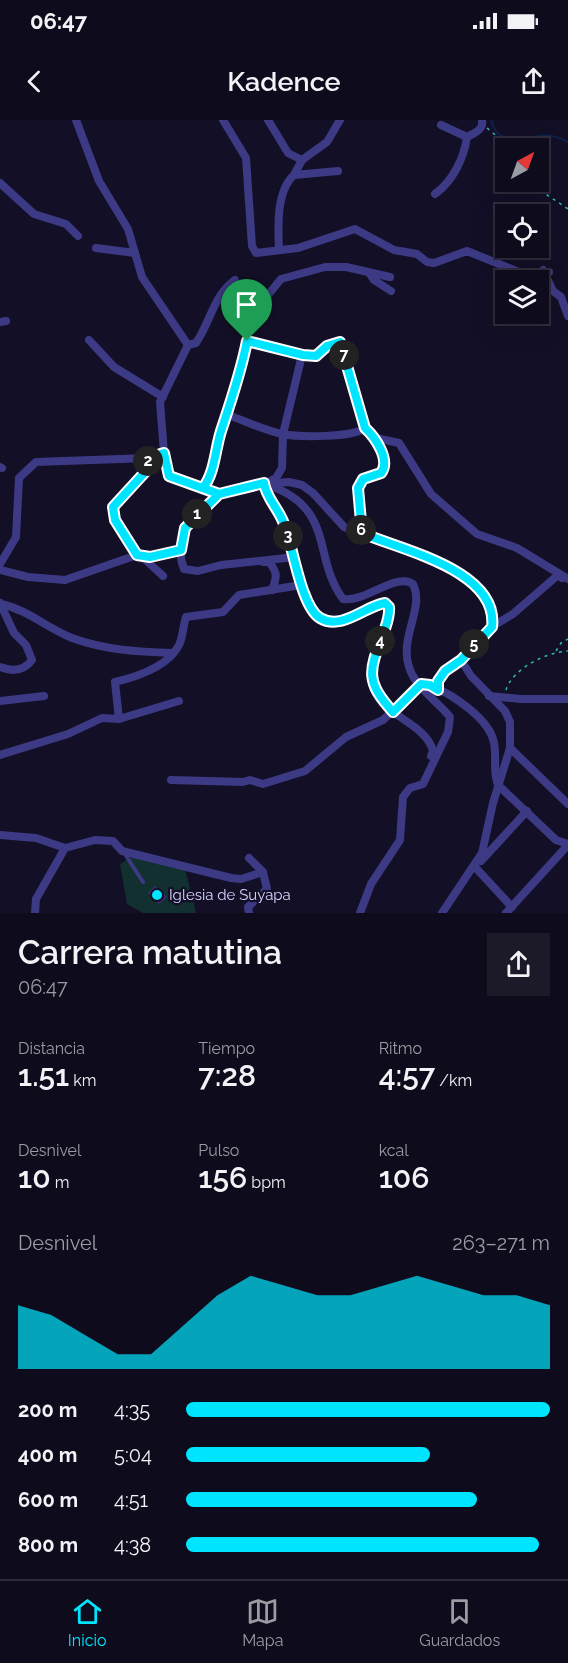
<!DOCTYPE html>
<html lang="es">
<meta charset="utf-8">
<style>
body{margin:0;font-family:Raleway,sans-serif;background:#1c1929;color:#f1f3f6;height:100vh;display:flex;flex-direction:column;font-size:22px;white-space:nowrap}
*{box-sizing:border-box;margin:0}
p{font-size:20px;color:#9b9ba3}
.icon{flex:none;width:33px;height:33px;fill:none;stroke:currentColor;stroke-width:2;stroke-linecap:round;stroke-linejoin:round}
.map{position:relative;height:793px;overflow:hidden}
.drawer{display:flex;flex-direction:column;background:#0e0b1c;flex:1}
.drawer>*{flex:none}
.needle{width:39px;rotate:41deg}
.controls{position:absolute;left:495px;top:18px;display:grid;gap:12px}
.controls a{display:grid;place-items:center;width:54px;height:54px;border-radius:0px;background:#0e0b1c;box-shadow:0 6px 24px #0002,0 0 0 2px #2e2b3b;font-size:30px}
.pin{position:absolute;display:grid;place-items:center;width:51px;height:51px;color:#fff;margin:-62px -26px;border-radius:50% 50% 50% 0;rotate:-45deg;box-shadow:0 0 6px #0007}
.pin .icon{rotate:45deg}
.km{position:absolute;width:30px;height:30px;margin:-15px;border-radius:50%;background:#222;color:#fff;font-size:16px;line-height:30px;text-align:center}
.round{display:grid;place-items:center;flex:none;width:63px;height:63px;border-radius:0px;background:#1c1929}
.head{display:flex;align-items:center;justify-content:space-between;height:102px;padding:0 18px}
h1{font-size:33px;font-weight:600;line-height:45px}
.figures{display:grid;grid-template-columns:repeat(3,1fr);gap:9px;height:102px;padding:6px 18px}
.figures div{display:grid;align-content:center}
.figures b{font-size:30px;font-weight:600}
.figures small{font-size:16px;font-weight:400}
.figures p{font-size:16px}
.chart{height:168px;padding:12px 18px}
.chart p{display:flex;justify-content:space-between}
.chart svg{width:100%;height:108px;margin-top:6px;fill:#00e5ff;opacity:.7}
ul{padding:0 18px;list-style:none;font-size:20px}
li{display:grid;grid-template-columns:96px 72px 1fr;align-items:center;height:45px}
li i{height:15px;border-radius:8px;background:#00e5ff}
.status{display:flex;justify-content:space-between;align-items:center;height:42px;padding:0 30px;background:#0e0b1c;direction:ltr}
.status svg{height:16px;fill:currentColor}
header{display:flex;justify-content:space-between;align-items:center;height:78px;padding:0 18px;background:#0e0b1c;font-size:27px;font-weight:600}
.dock{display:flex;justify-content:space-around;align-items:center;height:84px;border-top:2px solid #2e2b3b;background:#0e0b1c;font-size:16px;color:#9b9ba3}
.dock a{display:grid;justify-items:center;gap:3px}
.dock .on{color:#00e5ff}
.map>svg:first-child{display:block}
</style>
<div class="status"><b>06:47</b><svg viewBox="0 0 49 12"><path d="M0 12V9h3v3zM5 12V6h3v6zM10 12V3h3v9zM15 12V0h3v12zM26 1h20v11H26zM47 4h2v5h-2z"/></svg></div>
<header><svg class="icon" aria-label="back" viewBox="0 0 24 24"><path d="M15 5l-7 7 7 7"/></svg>Kadence<svg class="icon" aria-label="share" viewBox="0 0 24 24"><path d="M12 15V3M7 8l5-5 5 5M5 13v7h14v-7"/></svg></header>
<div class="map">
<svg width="568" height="793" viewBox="0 0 568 793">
<rect width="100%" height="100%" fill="#130f26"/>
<polygon fill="#12302f" points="132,737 185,749 196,793 143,793 127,784 120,744"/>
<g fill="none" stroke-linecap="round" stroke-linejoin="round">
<path stroke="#0c2248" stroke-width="2" d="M491 0C497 27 521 18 540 16 550 14 559 17 568 22"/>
</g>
<polygon fill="#241b47" stroke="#3b2d73" stroke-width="1.5" points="155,767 166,777 159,783 149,773"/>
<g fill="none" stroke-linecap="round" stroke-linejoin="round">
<g stroke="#2fb8b0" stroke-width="1.5" stroke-dasharray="3 4.5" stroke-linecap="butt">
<polyline points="487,8 506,24 507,28"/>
<polyline points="528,62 568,89"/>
<polyline points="556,531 561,523 568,519"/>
<path d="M506 570C513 548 547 532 568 531"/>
</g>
<polyline stroke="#3d3a85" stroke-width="4" points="123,731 143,762"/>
<g stroke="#3d3a85" stroke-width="8">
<polyline points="76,0 99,61 128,109 142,157 188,225 160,282 164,333 169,355 219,374 264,364 289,362 302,365 313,373 344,407 440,442 480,470 491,485 491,507 461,540 445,551 438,561 438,570"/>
<polyline points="223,0 246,38 252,126 256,133 298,128 355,109 394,130 417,134 427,142 434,143 467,131 519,152 549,152"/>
<polyline points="268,0 288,33 302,40 327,22 340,0"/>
<path d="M441 5 467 17C474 13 484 10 482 0"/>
<polyline points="302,40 294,55 338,51"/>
<polyline points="0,63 34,94 66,104 78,116"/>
<path d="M435 74C453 61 464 38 467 17"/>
<polyline points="96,128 135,133"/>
<path d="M279 130C278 108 276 71 294 55"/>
<polyline points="543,150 553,171 561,177 568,196"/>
<polyline points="370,154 374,160 391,171"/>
<polyline points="0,202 6,201"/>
<polyline points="89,220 114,247 163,277"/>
<polyline points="247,221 302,235"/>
<path d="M188 225 196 223C211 201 213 176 235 160"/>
<path d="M228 295C245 301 264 310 282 314 298 317 352 318 365 308"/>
<path d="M148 338 147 350 113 386C116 418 142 436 163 456"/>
<polyline points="0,347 2,348"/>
<polyline points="268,362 276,358 282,348 283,314 302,235 316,236 327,226 340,222 365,308 376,318 399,323 431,374 477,414 517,428 568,459"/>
<path d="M264 364C266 378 279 389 284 404 292 426 301 488 320 498 342 511 365 486 385 483L389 487C391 513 366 537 372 564 379 596 425 601 433 631L431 636"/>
<path d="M268 365C336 388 312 438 343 479 365 483 396 452 413 464 425 488 399 517 409 547 415 567 437 581 450 597L448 612 423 664 410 668 403 677 400 720 371 764 360 793"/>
<polyline points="203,368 211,358 222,308 228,295 231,275 242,245 247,221 247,195 253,186 263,181 281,159 325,147 346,147 390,157"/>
<path d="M219 374C196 394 171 416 184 449L198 451 221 445 295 437"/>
<polyline points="362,413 358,368 363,359 381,353 385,348 376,318"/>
<path d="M263 442H269C278 453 277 457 272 470"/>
<polyline points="0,444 16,417 19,358 36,342 148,338 164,333"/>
<polyline points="0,450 28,457 65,460 137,435 150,437 181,430"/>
<path d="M1 484C28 490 47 508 72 518 105 530 138 532 173 533"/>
<polyline points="491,507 513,494 558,455 562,458"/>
<path d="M0 547C13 552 24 551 32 540L26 525 14 513 0 483"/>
<path d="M421 564C444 567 486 596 493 619 498 634 492 651 498 665L556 720 568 724"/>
<polyline points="489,576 521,579 568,579"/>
<polyline points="0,581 44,576"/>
<path d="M119 599 115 562C136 557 168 547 179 525 183 517 183 506 186 497L223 492 239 475 301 465"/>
<polyline points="510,628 568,684"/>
<polyline points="0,635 68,614 102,598 119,599 179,581"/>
<polyline points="171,660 243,662 250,660 263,664 305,651 346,617 383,600 421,564"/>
<polyline points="0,715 36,718 65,728 95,720 113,721 122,731 231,758 241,759 263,752"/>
<polyline points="249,738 263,752 267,769 248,787 249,793"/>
<polyline points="481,741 527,691"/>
<polyline points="475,747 512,787"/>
<polyline points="35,793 36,779 65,728"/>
<polyline points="442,793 482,733 493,683 510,628 510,602 505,591 471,556 461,540"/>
<polyline points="506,793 568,725"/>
</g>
</g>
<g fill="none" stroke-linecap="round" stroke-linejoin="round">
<g stroke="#fff" stroke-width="12">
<path id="route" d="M247 221C241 252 231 281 221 311 215 330 215 352 203 368L219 374 185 408 181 430 150 437 137 435 115 400 113 387 147 350 148 338 164 333 169 356 219 374 264 363C266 378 279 389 284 404 293 426 301 487 320 498 342 511 365 486 385 483L389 487C390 497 386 505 383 515 368 552 366 562 393 592L421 564 430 565 438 570V561L445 551 461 540 492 507C499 450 401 430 362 413L358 368 363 359 381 353C391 340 375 317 365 308L340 222 327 226 316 236 303 235 247 221"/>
</g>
<use href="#route" stroke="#00e5ff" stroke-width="8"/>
</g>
<circle fill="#00e5ff" stroke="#130f26" stroke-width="2" cx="157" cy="775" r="6"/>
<g text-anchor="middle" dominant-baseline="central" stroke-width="4.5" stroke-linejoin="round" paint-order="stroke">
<g font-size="15" fill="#d9d4ff" stroke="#130f26" text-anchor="start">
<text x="169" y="775">Iglesia de Suyapa</text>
</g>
</g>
</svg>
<div class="controls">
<a><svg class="needle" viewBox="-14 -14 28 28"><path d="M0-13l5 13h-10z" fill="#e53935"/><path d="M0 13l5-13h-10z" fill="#9b9ba3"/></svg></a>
<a><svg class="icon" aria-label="locate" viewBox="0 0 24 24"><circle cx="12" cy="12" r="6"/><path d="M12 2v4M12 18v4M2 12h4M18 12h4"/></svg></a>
<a><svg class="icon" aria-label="layers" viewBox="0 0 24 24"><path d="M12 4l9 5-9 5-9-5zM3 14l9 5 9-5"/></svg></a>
</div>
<div class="pin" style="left:247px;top:221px;background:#1e9e55"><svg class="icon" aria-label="arrive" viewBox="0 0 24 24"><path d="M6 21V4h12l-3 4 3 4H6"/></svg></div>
<b class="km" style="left:197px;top:394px">1</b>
<b class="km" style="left:148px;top:341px">2</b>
<b class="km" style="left:288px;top:416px">3</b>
<b class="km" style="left:380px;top:521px">4</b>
<b class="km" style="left:474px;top:524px">5</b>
<b class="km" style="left:361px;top:410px">6</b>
<b class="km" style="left:344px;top:235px">7</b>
</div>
<section class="drawer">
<div class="head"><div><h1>Carrera matutina</h1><p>06:47</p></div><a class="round"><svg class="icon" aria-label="share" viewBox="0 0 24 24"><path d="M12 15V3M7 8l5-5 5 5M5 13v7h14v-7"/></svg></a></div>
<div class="figures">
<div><p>Distancia</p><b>1.51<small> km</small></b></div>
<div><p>Tiempo</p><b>7:28</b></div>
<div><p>Ritmo</p><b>4:57<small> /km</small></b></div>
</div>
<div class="figures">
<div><p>Desnivel</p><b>10<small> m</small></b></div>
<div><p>Pulso</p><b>156<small> bpm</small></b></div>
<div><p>kcal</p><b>106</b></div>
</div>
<div class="chart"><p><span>Desnivel</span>263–271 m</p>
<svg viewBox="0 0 160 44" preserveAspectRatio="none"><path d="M0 44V18L10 22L20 30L30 38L40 38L50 26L60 14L70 6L80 10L90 14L100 14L110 10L120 6L130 10L140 14L150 14L160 18V44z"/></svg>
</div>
<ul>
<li><b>200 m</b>4:35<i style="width:100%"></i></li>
<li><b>400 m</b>5:04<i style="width:67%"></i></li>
<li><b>600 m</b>4:51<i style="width:80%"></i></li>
<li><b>800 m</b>4:38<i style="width:97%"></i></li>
</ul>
</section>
<nav class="dock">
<a class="on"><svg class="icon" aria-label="home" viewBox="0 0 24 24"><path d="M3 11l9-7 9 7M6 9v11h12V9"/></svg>Inicio</a>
<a><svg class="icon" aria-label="map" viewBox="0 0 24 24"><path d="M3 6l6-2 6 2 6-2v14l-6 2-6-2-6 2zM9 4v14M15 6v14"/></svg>Mapa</a>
<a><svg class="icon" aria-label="saved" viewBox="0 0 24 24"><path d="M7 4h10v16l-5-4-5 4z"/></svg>Guardados</a>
</nav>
